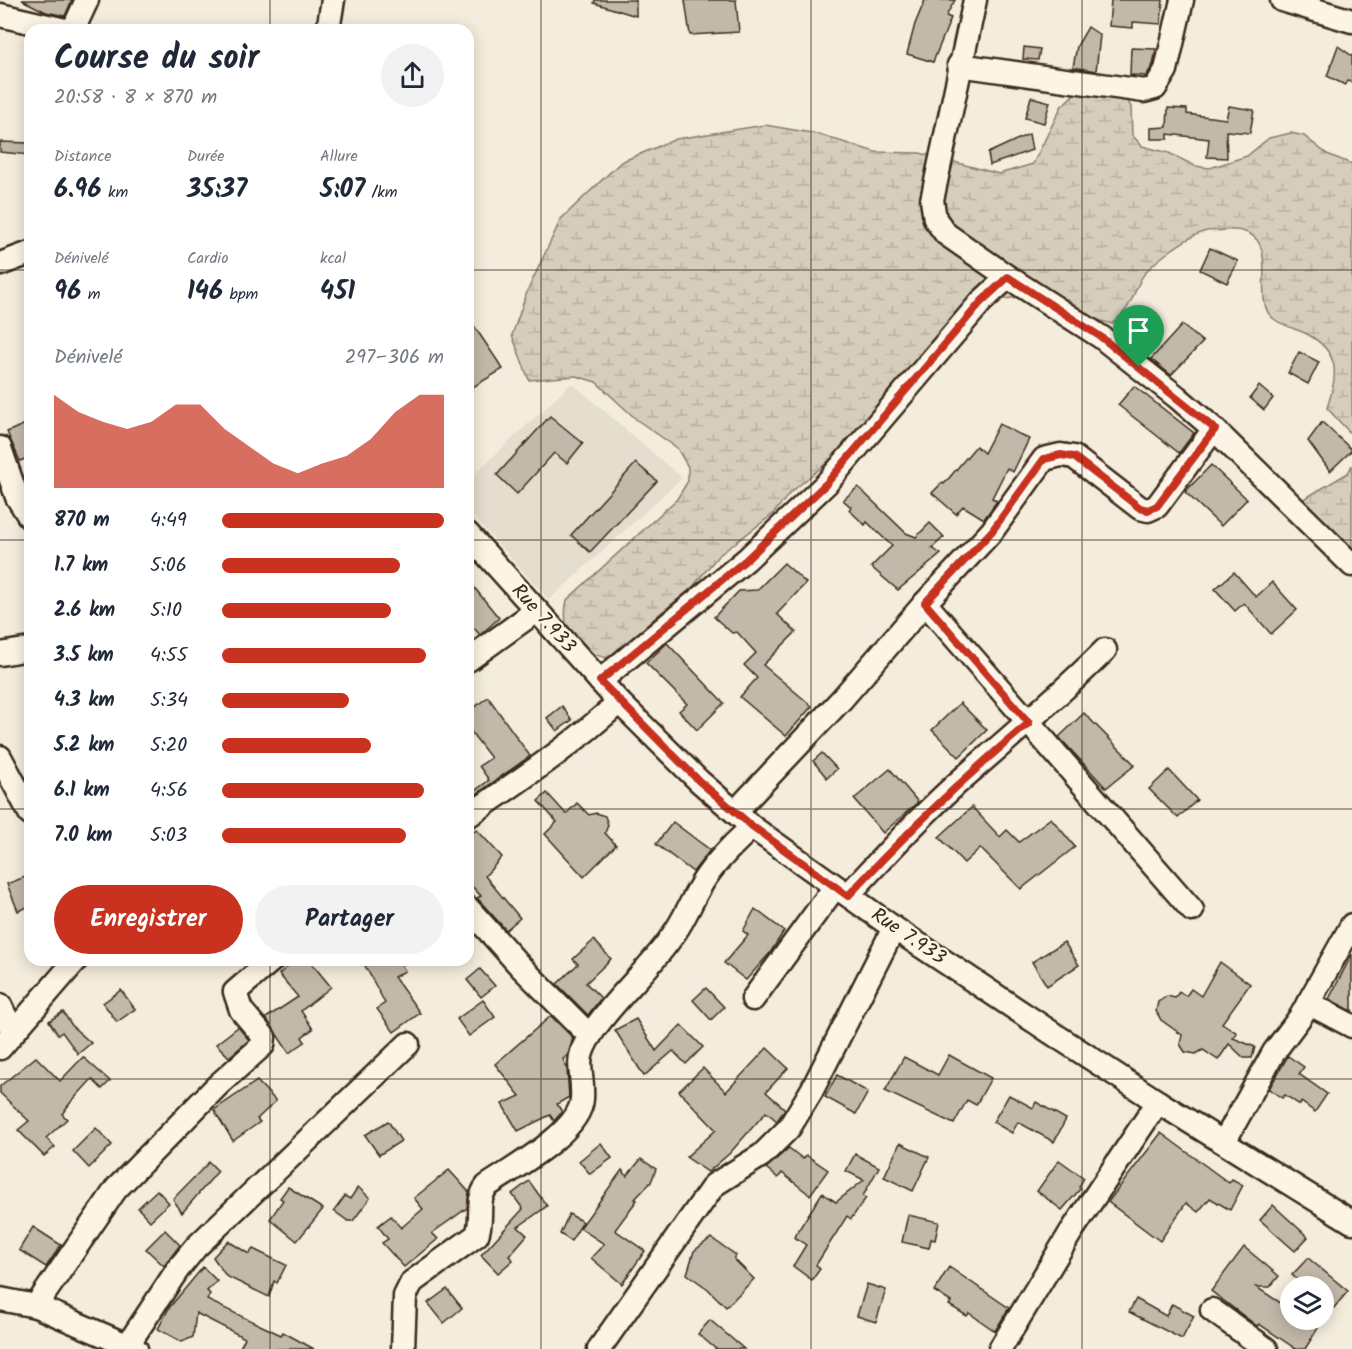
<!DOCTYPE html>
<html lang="fr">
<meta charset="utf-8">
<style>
body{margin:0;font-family:Kalam,sans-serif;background:#f2f2f3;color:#1f2937;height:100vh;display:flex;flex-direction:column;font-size:22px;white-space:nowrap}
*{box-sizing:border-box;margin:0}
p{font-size:20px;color:#747a83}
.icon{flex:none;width:33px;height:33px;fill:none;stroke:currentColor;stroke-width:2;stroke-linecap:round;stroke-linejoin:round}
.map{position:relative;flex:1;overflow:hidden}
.details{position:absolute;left:24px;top:24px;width:450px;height:942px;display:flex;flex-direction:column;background:#fff;border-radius:18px;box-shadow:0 3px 15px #0003}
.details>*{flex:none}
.controls{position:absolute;left:1280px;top:1276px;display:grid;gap:12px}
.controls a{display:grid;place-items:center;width:54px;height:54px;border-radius:50%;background:#fff;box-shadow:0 3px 15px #0003;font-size:30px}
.pin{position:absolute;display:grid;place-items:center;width:51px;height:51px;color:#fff;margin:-62px -26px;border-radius:50% 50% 50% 0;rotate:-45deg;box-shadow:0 0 6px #0007}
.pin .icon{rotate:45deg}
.round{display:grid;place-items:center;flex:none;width:63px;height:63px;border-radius:32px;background:#f2f2f3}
.headline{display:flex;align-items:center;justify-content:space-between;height:102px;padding:0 30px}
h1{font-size:33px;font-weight:800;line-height:45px}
.metrics{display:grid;grid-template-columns:repeat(3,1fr);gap:9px;height:102px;padding:6px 30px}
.metrics div{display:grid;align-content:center}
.metrics b{font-size:26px;font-weight:800}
.metrics small{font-size:16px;font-weight:400}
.metrics p{font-size:16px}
.chart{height:168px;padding:12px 30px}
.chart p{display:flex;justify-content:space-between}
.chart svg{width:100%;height:108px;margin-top:6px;fill:#c8321e;opacity:.7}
.cta{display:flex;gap:12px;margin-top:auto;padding:12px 30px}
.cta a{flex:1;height:69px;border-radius:36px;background:#c8321e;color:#fff;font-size:24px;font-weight:800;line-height:69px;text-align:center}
.cta a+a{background:#f2f2f3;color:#1f2937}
ul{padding:0 30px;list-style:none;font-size:20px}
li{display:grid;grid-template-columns:96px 72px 1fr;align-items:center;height:45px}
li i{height:15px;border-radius:8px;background:#c8321e}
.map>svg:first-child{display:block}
</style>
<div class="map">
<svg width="1352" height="1349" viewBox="0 0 1352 1349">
<defs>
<pattern id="wetland-marsh" width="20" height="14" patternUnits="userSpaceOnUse" patternTransform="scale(1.5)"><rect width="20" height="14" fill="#d6cdbd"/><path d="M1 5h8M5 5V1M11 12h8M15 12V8" fill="none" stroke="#b9b0a2"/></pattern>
</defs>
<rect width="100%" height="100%" fill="#f4eddd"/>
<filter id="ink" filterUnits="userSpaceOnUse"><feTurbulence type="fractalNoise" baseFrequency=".0167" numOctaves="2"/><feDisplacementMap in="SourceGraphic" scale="12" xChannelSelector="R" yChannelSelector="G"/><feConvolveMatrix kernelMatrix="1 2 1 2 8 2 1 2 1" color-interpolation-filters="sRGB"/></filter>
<g filter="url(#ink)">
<polygon fill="#e5ddce" points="572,383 682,478 549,600 468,511 468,480"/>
<g fill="url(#wetland-marsh)" stroke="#887c6e" stroke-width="1.5">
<path d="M1076 92 1125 96 1131 107 1132 135 1142 146 1169 153 1195 166 1210 168 1247 156 1269 138 1291 133 1304 136 1327 154 1352 164V435L1327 408C1337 376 1342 353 1307 334 1297 329 1283 326 1274 319 1246 300 1291 226 1225 230 1219 231 1212 230 1207 231 1189 235 1150 263 1141 279 1130 301 1132 307 1112 324L1019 297 992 301 864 432 790 493 773 514 718 556 691 589 658 615 613 659C580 654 559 635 567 600L677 499 688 481V467L677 448 637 420 596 382 576 376 529 380 512 335 527 292 561 219 621 162 676 139 765 125 817 134 875 152 920 153 999 174 1033 164 1061 107Z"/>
<polygon points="1352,465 1352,551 1299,502 1348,473"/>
</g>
<g fill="#c3b9aa" stroke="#3b2a1e" stroke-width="1.5">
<polygon points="22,0 72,0 65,16 46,12"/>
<polygon points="595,0 636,0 636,16 594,3"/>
<polygon points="685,0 736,0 739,32 690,35"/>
<polygon points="925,0 955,0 946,16 951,18 933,62 907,54 915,24"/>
<polygon points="1111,0 1163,0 1161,24 1133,22 1133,28 1109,26"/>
<polygon points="1088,27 1100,35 1096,71 1073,67 1077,46"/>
<polygon points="1338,46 1352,56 1352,82 1347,81 1345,85 1327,76"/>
<polygon points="1024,47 1040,49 1038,60 1023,59"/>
<polygon points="1131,48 1156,49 1153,65 1146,76 1130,75"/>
<polygon points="1031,97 1050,102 1044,123 1025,118"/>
<polygon points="1229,106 1254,110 1250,133 1226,131 1227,158 1207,157 1209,139 1168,134 1168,139 1151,139 1151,128 1167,127 1168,108 1187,109 1187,114 1226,119"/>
<polygon points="1029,134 1032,150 990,165 988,153"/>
<polygon points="0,142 30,143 30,155 0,152"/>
<polygon points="1210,248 1238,261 1227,283 1200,270"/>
<polygon points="468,317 503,369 468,390"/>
<polygon points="1182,325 1203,342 1171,375 1151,359"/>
<polygon points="1299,352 1319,362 1308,384 1288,373"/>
<polygon points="1134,386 1194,433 1179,453 1118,405"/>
<polygon points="1259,386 1273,398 1264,410 1250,398"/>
<polygon points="550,416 583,443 567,463 554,453 517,494 497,475"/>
<polygon points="30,422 30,457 20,461 7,432"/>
<polygon points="1322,422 1352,450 1330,471 1308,441"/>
<polygon points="999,424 1029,439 1013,472 1007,468 992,498 997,501 984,519 963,506 956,514 932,493 942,483 944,484 976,446 984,453"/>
<polygon points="636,463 657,481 590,552 571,535"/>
<polygon points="1211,465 1247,499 1221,526 1185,492"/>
<polygon points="858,487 906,533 916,537 930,523 944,537 932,548 941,554 898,590 871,567 892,546 867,522 865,525 849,510 851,507 843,500"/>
<polygon points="784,563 806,583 777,614 796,632 763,665 812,706 786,736 740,697 757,678 744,665 756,653 737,632 732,633 714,617 739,591 757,590"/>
<polygon points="1234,572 1256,597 1272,582 1297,610 1271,634 1244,603 1235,611 1215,589"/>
<polygon points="468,580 499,618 480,635 468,621"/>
<polygon points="667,643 724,703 697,730 679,711 687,704 646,663"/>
<polygon points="488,697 530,756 468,800 468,796 489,780 479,766 491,758 468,728 468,712"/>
<polygon points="960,703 987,730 959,757 932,730"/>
<polygon points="562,706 572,720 557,731 547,718"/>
<polygon points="1084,713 1135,765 1106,788 1059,737"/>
<polygon points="822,753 837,769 827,778 813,761"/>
<polygon points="890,769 918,802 883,833 854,799"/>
<polygon points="1169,770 1197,800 1178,818 1149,789"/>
<polygon points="547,793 566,814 577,803 589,815 596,813 605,816 608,825 605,833 616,845 584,877 545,834 557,822 538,801"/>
<polygon points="972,807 1000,837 1007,830 1019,842 1051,818 1075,847 1021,889 980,848 964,863 939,837"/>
<polygon points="673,822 710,850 693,872 656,844"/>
<polygon points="477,830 502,857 485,876 520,918 506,930 477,898 481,896 468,882 468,835"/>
<polygon points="30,875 30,906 18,911 7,884"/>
<polygon points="755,909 784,931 770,953 746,980 724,963 748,935 743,931"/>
<polygon points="594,940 611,959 586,983 601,998 588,1015 557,984 578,964 573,959"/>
<polygon points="1064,942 1079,965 1047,986 1032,962"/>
<polygon points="1352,954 1352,1011 1329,999"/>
<polygon points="296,960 309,960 331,987 301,1011 313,1029 302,1037 305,1042 289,1053 266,1018 298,997 279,974"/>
<polygon points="362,960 399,960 405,971 394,977 420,1013 394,1032 377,1009 385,1003"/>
<polygon points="1220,962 1250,984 1222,1023 1237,1033 1233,1038 1255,1047 1252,1058 1244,1058 1229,1044 1218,1060 1203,1050 1196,1054 1185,1052 1180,1044 1182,1035 1161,1020 1156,1011 1158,1002 1167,996 1175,998 1179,992 1186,996 1191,989 1201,996"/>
<polygon points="480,969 495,986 481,997 467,980"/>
<polygon points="706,988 724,1007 711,1020 693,1000"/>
<polygon points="121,990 135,1009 117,1022 103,1003"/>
<polygon points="483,1000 495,1017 469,1036 457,1019"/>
<polygon points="63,1012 73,1027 91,1043 78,1054 62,1032 58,1035 49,1021"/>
<polygon points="551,1016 573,1038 568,1055 563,1059 567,1069 569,1097 557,1104 562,1112 554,1121 550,1115 518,1131 502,1104 520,1096 495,1064"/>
<polygon points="636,1019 656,1051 681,1025 703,1047 686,1064 673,1051 644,1076 615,1030"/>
<polygon points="238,1027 249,1040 229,1057 216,1044"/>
<polygon points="767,1048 788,1068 766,1092 785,1109 777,1121 766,1112 730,1153 708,1172 686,1157 716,1130 679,1091 703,1068 726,1092"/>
<polygon points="949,1055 991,1078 976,1105 967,1100 954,1124 885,1091 904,1057 938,1075"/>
<polygon points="1288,1056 1304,1067 1299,1074 1327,1094 1315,1112 1301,1102 1300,1105 1285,1095 1282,1098 1269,1089"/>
<polygon points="36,1057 60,1081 83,1057 110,1081 102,1089 92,1079 71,1102 62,1114 67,1119 46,1138 55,1147 44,1156 18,1130 29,1121 0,1093 0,1086"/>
<polygon points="837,1075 868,1092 856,1114 825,1097"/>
<polygon points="257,1081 276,1101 257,1119 260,1122 233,1141 214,1110"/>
<polygon points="1009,1095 1033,1108 1036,1102 1066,1119 1054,1142 1018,1122 1012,1133 993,1122"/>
<polygon points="388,1121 401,1141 379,1155 365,1135"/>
<polygon points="96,1128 112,1145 89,1168 73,1151"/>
<polygon points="1161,1133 1229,1183 1232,1179 1243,1185 1230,1210 1210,1198 1198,1212 1186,1203 1160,1241 1108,1202"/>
<polygon points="601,1143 612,1158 590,1174 579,1161"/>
<polygon points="900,1143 929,1157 913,1191 884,1177"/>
<polygon points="789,1148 803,1159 806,1155 828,1170 810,1195 782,1173 778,1178 766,1168"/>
<polygon points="855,1154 879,1167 863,1196 866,1198 851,1219 847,1216 816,1265 820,1269 812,1280 793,1266 806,1245 794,1237 822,1193 836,1202 864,1180 846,1171"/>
<polygon points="641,1159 656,1169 651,1182 635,1199 637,1200 615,1230 645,1251 622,1284 591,1258 604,1244 580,1228 622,1170 627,1176"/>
<polygon points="1059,1160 1084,1178 1079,1187 1081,1188 1062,1210 1037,1191"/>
<polygon points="209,1162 218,1171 182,1213 173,1199"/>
<polygon points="449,1170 469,1192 467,1208 432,1233 438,1239 404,1267 382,1243 388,1239 378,1226 391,1216 401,1228 423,1209 414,1198"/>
<polygon points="529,1181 547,1206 518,1227 527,1235 509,1256 513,1260 498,1273 481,1255 523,1209 512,1194"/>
<polygon points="288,1187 323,1209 297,1241 270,1219 283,1200 280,1198"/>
<polygon points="358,1187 370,1198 353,1221 348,1221 334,1211 345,1196 350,1199"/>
<polygon points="157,1190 169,1203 150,1221 138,1208"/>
<polygon points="1273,1205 1308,1237 1295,1251 1260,1220"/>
<polygon points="569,1214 583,1222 571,1241 560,1234"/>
<polygon points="908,1215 939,1222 935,1240 931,1239 929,1248 902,1242"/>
<polygon points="33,1227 61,1245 46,1267 19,1250"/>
<polygon points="165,1230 180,1245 164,1266 146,1249"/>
<polygon points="711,1238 736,1255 734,1259 754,1279 726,1307 708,1289 687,1274 694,1251"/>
<polygon points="228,1241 249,1254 253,1249 286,1265 277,1283 274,1281 269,1297 226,1276 213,1257"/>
<polygon points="1244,1247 1279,1276 1270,1287 1256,1287 1290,1309 1290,1320 1306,1320 1318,1328 1305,1349 1296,1349 1259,1324 1257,1326 1211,1291"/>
<polygon points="1308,1258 1348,1291 1323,1321 1323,1287 1305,1287 1292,1275"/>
<polygon points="203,1267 217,1281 207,1291 210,1294 207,1300 281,1335 283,1332 314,1349 239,1349 245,1338 196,1313 193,1337 182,1342 158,1329 169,1308"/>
<polygon points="949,1267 1009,1308 995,1331 969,1313 967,1316 949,1305 951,1302 934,1291"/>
<polygon points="867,1284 886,1290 876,1322 857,1316"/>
<polygon points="447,1289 462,1308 444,1323 428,1303"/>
<polygon points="1136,1299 1166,1316 1172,1304 1194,1316 1182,1339 1129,1312"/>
<polygon points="710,1320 744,1349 716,1349 698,1334"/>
</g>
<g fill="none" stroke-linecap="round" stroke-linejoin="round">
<g stroke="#3b2a1e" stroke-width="27">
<g id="minor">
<polyline points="1282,0 1352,21"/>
<polyline points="0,15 65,30"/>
<polyline points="73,30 87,0"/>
<polyline points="328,30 333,0"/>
<polyline points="959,65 1144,91 1155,88 1166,70 1182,0"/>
<polyline points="0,264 30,253"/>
<polyline points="1008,277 1101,337 1177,397 1214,429 1352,565"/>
<polyline points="0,448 17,497 30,518"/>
<polyline points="468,534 619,702 699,781 752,827 894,928 1052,1033 1158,1102 1352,1222"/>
<polyline points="925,603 1192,910"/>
<polyline points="0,654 30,649"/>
<polyline points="468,660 536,611"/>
<polyline points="600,681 747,559 826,484 981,302 1008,277 946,234 935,219 932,200 975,0"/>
<polyline points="0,757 30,813"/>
<polyline points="735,812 841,700 925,603 992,531 1044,459 1061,455 1074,457 1140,508 1148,510 1157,506 1214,429"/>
<path d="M468 816C520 780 573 745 619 702"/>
<path d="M848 895C887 853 926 810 970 772 1016 732 1062 693 1105 650"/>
<polyline points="468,908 520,966 590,1036"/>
<polyline points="753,999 835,887"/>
<polyline points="1308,1003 1352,1026"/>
<polyline points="0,1005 13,1032"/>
<polyline points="0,1048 76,960"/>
<polyline points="1224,1142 1274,1052 1301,1016 1352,925"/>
<polyline points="0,1299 36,1306 136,1349"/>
<polyline points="36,1306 116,1189 218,1085 263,1045 264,1037 241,1010 235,992 272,960"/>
<polyline points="1212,1310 1266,1349"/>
<polyline points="127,1346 178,1269 196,1247 408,1044"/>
<path d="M403 1349 405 1296 412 1282 477 1235C484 1218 475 1201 487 1186 513 1168 580 1132 582 1099 584 1069 572 1064 591 1034 615 997 651 969 675 932 687 915 694 894 706 877 719 858 736 842 752 827"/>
<polyline points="599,1349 714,1185 762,1155 789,1128 812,1090 894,928"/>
<polyline points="1000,1349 1071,1232 1158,1102"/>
</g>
</g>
<use href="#minor" stroke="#fcf5e5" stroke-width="22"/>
</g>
</g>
<g fill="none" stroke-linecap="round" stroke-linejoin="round" filter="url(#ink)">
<g stroke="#fff" stroke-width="12">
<path id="route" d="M1008 277 1101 337 1215 429 1157 506 1148 510 1140 508 1074 457 1061 455 1044 459 992 531 925 603 1029 723C964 777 905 834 848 896L752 826 699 781 600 681 747 559 826 484 981 302Z"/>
</g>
<use href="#route" stroke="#c8321e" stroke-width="8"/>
</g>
<path fill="none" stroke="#3b2a1e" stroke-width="1.5" stroke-opacity="0.55" d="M270 0V30M541 0V1349M811 0V1349M1082 0V1349M0 270H30M468 270H1352M0 540H30M468 540H1352M0 809H30M468 809H1352M270 960V1349M0 1079H1352"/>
<g text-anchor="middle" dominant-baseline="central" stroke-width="4.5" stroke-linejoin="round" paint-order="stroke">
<g font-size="20" fill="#3b2a1e" stroke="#fcf5e5">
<text transform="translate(543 619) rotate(48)">Rue 7.933</text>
<text transform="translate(908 937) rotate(34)">Rue 7.933</text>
</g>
</g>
</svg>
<div class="controls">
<a><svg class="icon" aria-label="layers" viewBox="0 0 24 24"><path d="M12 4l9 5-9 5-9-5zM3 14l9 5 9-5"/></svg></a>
</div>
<div class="pin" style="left:1139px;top:367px;background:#1e9e55"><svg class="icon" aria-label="arrive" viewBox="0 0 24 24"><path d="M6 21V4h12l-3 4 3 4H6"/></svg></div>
<section class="details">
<div class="headline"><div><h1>Course du soir</h1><p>20:58 · 8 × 870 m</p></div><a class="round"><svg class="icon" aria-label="share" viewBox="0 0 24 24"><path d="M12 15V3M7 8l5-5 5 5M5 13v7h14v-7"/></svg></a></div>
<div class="metrics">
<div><p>Distance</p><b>6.96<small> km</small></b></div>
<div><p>Durée</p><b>35:37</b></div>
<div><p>Allure</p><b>5:07<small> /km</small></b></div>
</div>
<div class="metrics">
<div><p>Dénivelé</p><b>96<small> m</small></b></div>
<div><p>Cardio</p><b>146<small> bpm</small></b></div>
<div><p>kcal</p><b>451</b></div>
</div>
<div class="chart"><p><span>Dénivelé</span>297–306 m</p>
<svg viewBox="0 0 160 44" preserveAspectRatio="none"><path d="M0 44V6L10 13L20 17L30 20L40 17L50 10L60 10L70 20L80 27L90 34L100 38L110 34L120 31L130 24L140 13L150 6L160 6V44z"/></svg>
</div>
<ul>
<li><b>870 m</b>4:49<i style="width:100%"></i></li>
<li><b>1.7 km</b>5:06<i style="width:80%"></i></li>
<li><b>2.6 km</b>5:10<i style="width:76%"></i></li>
<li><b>3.5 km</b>4:55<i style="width:92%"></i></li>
<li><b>4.3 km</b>5:34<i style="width:57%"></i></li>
<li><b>5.2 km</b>5:20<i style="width:67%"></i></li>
<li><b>6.1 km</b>4:56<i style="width:91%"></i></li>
<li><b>7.0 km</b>5:03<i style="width:83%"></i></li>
</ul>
<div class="cta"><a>Enregistrer</a><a>Partager</a></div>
</section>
</div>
